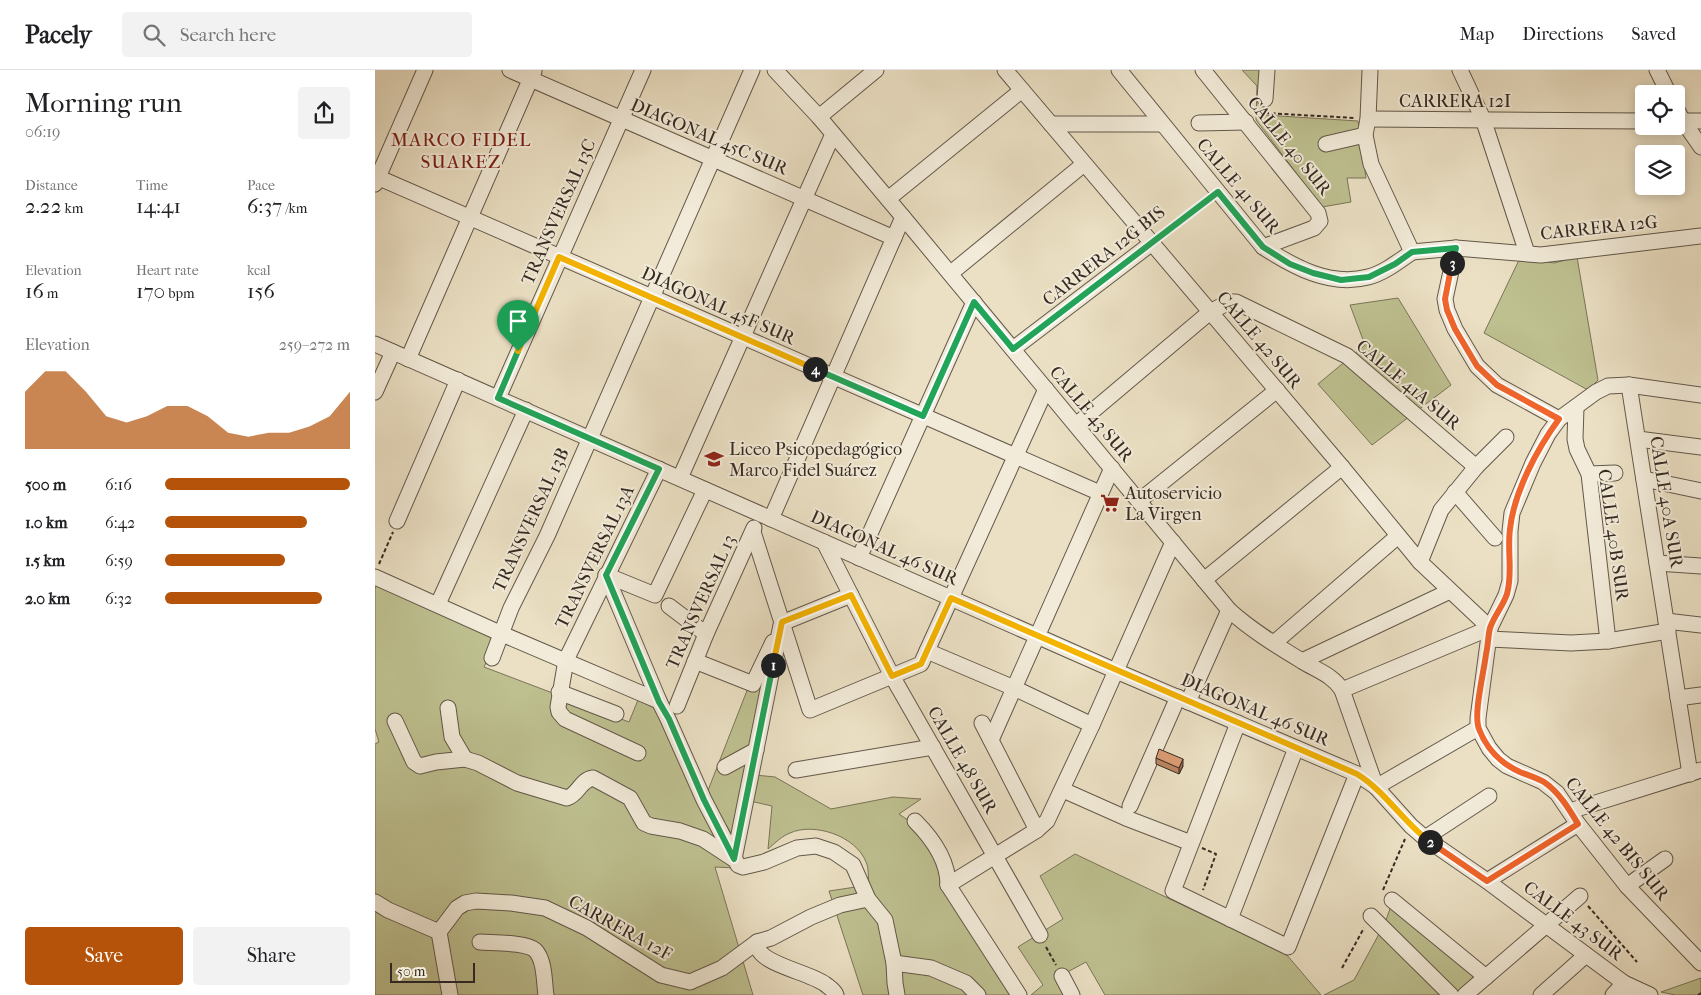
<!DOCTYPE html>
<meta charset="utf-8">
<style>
body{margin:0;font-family:"IM FELL French Canon",serif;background:#f2f2f2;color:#202124;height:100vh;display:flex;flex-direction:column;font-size:19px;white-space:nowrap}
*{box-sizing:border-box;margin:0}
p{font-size:16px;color:#757577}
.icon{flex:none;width:28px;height:28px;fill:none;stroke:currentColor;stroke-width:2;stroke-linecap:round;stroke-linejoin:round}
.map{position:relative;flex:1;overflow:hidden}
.details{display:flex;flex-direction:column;background:#fff;width:375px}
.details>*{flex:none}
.tools{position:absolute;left:1260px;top:15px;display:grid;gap:10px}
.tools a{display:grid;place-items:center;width:50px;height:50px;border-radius:5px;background:#fff;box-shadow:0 2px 12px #0003;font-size:25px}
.scale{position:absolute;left:15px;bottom:12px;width:85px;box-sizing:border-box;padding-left:5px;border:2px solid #362a22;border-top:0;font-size:14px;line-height:18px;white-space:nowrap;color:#362a22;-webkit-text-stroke:4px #f2ebd9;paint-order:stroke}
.pin{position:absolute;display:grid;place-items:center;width:42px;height:42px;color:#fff;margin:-51px -21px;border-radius:50% 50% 50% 0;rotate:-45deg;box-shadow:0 0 5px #0007}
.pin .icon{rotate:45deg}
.km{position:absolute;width:25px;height:25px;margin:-12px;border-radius:50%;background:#222;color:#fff;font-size:14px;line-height:25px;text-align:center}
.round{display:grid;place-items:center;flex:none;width:52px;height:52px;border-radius:5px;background:#f2f2f2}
.headline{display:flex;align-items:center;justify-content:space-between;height:85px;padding:0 25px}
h1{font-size:28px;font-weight:600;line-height:38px}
.stats{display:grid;grid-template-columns:repeat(3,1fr);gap:8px;height:85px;padding:5px 25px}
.stats div{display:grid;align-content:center}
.stats b{font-size:21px;font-weight:600}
.stats small{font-size:14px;font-weight:400}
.stats p{font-size:14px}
.chart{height:140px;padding:10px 25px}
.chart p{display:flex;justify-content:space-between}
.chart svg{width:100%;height:90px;margin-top:5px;fill:#b45309;opacity:.7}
.action{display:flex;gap:10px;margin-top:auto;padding:10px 25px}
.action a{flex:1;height:58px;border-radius:5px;background:#b45309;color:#fff;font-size:20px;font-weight:600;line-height:58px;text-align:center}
.action a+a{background:#f2f2f2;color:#202124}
ul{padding:0 25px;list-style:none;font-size:16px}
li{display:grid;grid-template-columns:80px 60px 1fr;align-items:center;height:38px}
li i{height:12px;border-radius:6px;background:#b45309}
header{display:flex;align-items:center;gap:30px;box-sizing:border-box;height:70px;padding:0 25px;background:#fff;border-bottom:1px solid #e0e0e0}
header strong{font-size:24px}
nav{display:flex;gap:28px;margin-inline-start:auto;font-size:18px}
.search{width:350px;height:45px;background:#f2f2f2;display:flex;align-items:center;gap:12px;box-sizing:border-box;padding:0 18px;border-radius:5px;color:#757577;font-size:19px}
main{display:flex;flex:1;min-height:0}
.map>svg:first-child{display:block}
</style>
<header>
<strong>Pacely</strong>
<div class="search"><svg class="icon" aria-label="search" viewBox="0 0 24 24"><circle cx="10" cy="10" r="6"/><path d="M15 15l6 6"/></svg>Search here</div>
<nav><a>Map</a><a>Directions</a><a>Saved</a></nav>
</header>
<main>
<section class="details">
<div class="headline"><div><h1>Morning run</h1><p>06:19</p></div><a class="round"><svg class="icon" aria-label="share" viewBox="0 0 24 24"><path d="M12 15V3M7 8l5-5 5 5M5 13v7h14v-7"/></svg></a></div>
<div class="stats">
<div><p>Distance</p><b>2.22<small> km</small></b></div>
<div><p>Time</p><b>14:41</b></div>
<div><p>Pace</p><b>6:37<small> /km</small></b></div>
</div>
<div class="stats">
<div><p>Elevation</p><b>16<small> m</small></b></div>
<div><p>Heart rate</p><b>170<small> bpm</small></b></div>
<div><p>kcal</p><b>156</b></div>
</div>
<div class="chart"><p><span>Elevation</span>259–272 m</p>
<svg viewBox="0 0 160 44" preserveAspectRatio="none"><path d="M0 44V16L10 6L20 6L30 16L40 28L50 31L60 28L70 23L80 23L90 28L100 36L110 38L120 36L130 36L140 33L150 28L160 16V44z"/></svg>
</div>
<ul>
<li><b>500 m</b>6:16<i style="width:100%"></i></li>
<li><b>1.0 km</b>6:42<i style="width:77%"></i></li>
<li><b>1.5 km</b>6:59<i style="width:65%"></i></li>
<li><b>2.0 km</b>6:32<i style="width:85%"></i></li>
</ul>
<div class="action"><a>Save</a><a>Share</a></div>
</section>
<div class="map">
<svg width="1326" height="925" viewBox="0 0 1326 925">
<rect width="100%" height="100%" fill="#ebe0c4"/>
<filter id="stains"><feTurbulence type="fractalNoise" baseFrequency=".004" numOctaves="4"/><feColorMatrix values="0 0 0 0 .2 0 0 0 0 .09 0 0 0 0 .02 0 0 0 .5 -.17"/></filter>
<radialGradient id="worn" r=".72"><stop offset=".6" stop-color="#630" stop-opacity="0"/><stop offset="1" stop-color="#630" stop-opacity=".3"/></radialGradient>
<g fill="#bec090" stroke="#7a7559">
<polygon points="867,0 887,0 886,25 889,45 983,51 991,108 972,108 976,132 947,137 881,50 882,16"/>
<polygon points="1202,187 1223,310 1213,320 1109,263 1145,188 1179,193"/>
<polygon points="1023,228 1076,315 997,375 943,314 990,275 975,235"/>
<polygon points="2,514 123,568 109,597 254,652 263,630 279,638 360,798 340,797 378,925 0,925 0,674 4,672 0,659 0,519"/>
<polygon points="398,581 360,770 332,723 373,618"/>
<path d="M380 705 400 707 456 739 518 727 546 729 524 744 546 759 565 792V815L641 925H488L454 821 494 815C493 808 494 798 491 792 481 766 439 752 415 763 407 766 400 773 393 779L397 736 375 731Z"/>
<polygon points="700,784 911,884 946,925 730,925 711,892 683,907 692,925 656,925 668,915 643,877 688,849 665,806"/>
<polygon points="1017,833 1105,900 1080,925 949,925 979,910 1010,853"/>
<polygon points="1326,908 1326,925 1300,925 1286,922"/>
</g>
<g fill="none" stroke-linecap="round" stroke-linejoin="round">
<g stroke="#63584a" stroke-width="17">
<g id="minor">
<polyline points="135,0 519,168"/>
<path d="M400 0 444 47 528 147 854 540C876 560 902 576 927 591 941 600 958 605 967 620L1001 717 1036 756 1050 768 1112 811 1249 913 1275 925"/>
<polyline points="630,0 967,397 1045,492 1115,558"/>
<path d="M744 0 888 177C919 197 955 217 993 207 1009 203 1024 191 1037 182"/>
<polyline points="828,0 943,143 945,151 939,158 888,177"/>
<polyline points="995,0 993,49 990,65 996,94 1037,182"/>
<polyline points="1085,0 1108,49 1152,183"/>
<polyline points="1282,0 1294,24"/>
<polyline points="890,29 892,0"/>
<polyline points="1301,38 1308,51 1326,77"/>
<polyline points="444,47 501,0"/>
<polyline points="993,49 1269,51"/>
<polyline points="1301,51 1326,51"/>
<polyline points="824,53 871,52"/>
<polyline points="676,54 787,54"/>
<polyline points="951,74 990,65"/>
<polyline points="0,106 725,423"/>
<polyline points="0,114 50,0"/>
<polyline points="513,129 647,20"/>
<polyline points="1081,178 1070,229 1072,240 1080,259 1102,296 1122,315 1184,349"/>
<polyline points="1037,182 1081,178 1166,185 1326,166"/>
<polyline points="576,203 709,94"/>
<polyline points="0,274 741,601 982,704 1001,717"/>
<polyline points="638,279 777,173"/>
<polyline points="33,289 159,1"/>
<polyline points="1254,315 1315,704"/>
<polyline points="0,322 18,282"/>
<polyline points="1326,325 1254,315 1233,316 1221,322 1184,349 1173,364 1158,393 1137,443 1135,461 1135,511 1131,525 1115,558 1103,648 1103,658 1114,678 1123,689 1132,696 1168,712 1182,723 1203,754 1252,816 1326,893"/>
<polyline points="123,328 268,0"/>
<polyline points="1201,337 1200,369 1202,379 1214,404 1233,571"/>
<polyline points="701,355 835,242 854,232 861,232 972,286 1101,397"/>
<polyline points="1263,369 1326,377"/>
<polyline points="1214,404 1240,403"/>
<polyline points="305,408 458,64"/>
<polyline points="1269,409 1326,421"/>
<polyline points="1080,422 1120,468"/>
<polyline points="764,431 902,320"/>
<polyline points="396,449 528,147"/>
<polyline points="22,451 83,310"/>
<polyline points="378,462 435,640 546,594 671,319"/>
<polyline points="449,472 517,606 665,865"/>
<polyline points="484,488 599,232"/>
<polyline points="1045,492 1066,440 1101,397 1131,367"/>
<polyline points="1282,493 1326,496"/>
<polyline points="231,505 284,631 293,649 329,730 363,795 368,797 389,792 422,778 441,776 459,782 478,795 493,829 510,850 519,893 520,913 522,925"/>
<polyline points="231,505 280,525 330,420"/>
<polyline points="0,507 127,564 284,631"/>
<polyline points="829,510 967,397"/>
<polyline points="63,534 151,340"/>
<polyline points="294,536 331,564"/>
<polyline points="1291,551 1326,555"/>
<polyline points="407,553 476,525"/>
<polyline points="1114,569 1196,573 1233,571 1293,561"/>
<polyline points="899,573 1023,466"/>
<polyline points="552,581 639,618 717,655"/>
<polyline points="117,588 136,538 172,466 377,0"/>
<polyline points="320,591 378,614 398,572"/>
<polyline points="927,591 1075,521"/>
<polyline points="967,620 1115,558"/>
<polyline points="184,622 241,644"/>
<polyline points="1303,628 1326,625"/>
<polyline points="813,632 854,540"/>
<polyline points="302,636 331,564 379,458"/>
<polyline points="73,638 77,667 90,689"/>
<path d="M20 651 39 692 45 696 61 692 90 689 103 693 142 713 192 728C204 724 205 710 218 708L255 728 269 753 276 756 305 761 328 769 357 788"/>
<polyline points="607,653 662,760"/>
<polyline points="863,653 798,821 913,877 982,704"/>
<polyline points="616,670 737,398"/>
<polyline points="263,683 190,649 184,642 183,637 191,590 284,399"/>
<polyline points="350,697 381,680"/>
<polyline points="421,700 558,677"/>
<polyline points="1001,717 1103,658"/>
<polyline points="688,720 751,748 816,773"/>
<polyline points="755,736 803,627"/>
<polyline points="1195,741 1326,700"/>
<path d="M540 751C557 768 573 790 573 815"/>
<polyline points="1050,768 1114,726"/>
<polyline points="359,789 406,555"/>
<polyline points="1112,811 1203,754"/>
<polyline points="573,815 662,760 672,751 717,655 798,472"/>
<polyline points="573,815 644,925"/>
<polyline points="1252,816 1290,789"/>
<polyline points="1017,830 1111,907"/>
<polyline points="0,832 13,840 64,862"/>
<polyline points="996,846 1076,925"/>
<polyline points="855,849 921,678"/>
<polyline points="64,862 82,838 90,833 101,831 136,833 170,838 212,858 286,905 315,912 347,898 382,872 396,868 436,847 465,835 493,829"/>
<polyline points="64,862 75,925"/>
<path d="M105 872C118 873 151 872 160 880 170 890 169 912 171 925"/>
<path d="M382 872C383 875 383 878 384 880 391 895 435 903 450 914 455 918 459 920 461 925"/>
<polyline points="519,893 556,898 591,913 603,925"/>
<polyline points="687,906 697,925"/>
<polyline points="1090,925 1205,826"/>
<polyline points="1166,925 1211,885"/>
<polyline points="1238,925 1249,913 1255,922"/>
</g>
</g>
<g stroke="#362a22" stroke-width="2" stroke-dasharray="4 2.5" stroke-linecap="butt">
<polyline points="890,43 980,48"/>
<polyline points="787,165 832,130"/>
<polyline points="4,494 18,462"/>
<polyline points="827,778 841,784 828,820"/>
<polyline points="1008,820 1030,769"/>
<polyline points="1213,836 1262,892"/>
<polyline points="671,877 681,895"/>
<polyline points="967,898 989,858"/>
<polyline points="1323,925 1326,923"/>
</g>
<use href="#minor" stroke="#f2ebd9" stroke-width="15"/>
</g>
<polygon fill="#bc8562" stroke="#362a22" points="781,688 808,696 804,704 781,694"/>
<polygon fill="#996c50" stroke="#362a22" points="808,689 808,696 804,704 804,698"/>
<polygon fill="#db9b72" stroke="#362a22" points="784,679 808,689 804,698 781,688"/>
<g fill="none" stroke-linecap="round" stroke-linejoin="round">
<g stroke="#fff" stroke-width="10">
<polyline id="split-1" points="143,281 123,328 284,399 231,505 284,632 294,649 329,730 359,789 398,595"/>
</g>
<g stroke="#fff" stroke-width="10">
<path id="split-2" d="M398 595 407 552 476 525 517 606 546 594 576 528 982 704C1011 722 1028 752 1055 772"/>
</g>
<g stroke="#fff" stroke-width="10">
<path id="split-3" d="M1055 772 1112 811 1203 754C1194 739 1184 722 1169 712 1162 708 1153 705 1145 702 1125 693 1112 680 1104 659 1098 644 1109 602 1111 584 1113 576 1113 566 1115 558 1119 546 1128 536 1132 524 1138 503 1132 481 1135 459 1139 422 1162 379 1184 349L1122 315 1102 296 1080 259 1072 240 1070 229 1077 193"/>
</g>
<g stroke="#fff" stroke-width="10">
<polyline id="split-4" points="440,299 548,346 599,232 638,279 843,122 888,177 915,194 938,203 966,210 994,207 1020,194 1037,182 1081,178 1077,193"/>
</g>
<g stroke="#fff" stroke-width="10">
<polyline id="split-5" points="143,281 184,187 440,299"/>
</g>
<use href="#split-1" stroke="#22a559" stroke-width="6"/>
<use href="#split-2" stroke="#f5b400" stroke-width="6"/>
<use href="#split-3" stroke="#f0652b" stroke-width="6"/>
<use href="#split-4" stroke="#22a559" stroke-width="6"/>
<use href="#split-5" stroke="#f5b400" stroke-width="6"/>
</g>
<defs>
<g id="school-bare" transform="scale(1.5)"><path d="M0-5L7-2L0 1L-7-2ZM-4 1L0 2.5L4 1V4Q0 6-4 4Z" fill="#8f2418" stroke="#f2ebd9" stroke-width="2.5" paint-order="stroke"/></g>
<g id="supermarket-bare" transform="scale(1.5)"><path d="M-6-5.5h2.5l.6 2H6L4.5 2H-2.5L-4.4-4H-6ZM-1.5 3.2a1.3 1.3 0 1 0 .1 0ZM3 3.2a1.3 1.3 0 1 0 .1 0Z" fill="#8f2418" stroke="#f2ebd9" stroke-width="2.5" paint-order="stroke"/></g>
</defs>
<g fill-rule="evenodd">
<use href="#school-bare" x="339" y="389"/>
<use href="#supermarket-bare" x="735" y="433"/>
</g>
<g text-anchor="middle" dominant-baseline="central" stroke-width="4" stroke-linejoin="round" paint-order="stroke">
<g font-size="18" fill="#362a22" stroke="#f2ebd9">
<text x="1080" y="31">CARRERA 12I</text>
<text transform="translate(334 67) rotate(23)">DIAGONAL 45C SUR</text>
<text transform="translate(914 76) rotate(51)">CALLE 40 SUR</text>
<text transform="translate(863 116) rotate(50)">CALLE 41 SUR</text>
<text transform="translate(184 142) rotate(-66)">TRANSVERSAL 13C</text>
<text transform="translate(1224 158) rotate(-6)">CARRERA 12G</text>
<text transform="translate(729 186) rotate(-38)">CARRERA 12G BIS</text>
<text transform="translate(343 236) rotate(24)">DIAGONAL 45F SUR</text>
<text transform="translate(884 270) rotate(50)">CALLE 42 SUR</text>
<text transform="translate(1033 315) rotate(40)">CALLE 41A SUR</text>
<text transform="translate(716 344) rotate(50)">CALLE 43 SUR</text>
<text transform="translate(1291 432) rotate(81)">CALLE 40A SUR</text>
<text transform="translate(156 450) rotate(-65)">TRANSVERSAL 13B</text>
<text transform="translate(1238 465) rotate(82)">CALLE 40B SUR</text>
<text transform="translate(509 478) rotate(24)">DIAGONAL 46 SUR</text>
<text transform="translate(220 487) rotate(-64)">TRANSVERSAL 13A</text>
<text transform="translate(326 532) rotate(-66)">TRANSVERSAL 13</text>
<text transform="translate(880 640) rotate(23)">DIAGONAL 46 SUR</text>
<text transform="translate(587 690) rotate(60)">CALLE 48 SUR</text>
<text transform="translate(1242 769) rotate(51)">CALLE 42 BIS SUR</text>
<text transform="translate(1198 851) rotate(37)">CALLE 43 SUR</text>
<text transform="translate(245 858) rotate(29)">CARRERA 12F</text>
</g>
<g font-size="18" fill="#362a22" stroke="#f2ebd9" text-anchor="start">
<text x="354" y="379">Liceo Psicopedagógico<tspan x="354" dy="21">Marco Fidel Suárez</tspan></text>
<text x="750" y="423">Autoservicio<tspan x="750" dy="21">La Virgen</tspan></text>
</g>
<g font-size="19" letter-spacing="1" fill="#7a1f14" stroke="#f2ebd9">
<text x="86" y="70">MARCO FIDEL<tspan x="86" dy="22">SUAREZ</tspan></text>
</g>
</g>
<rect width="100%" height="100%" filter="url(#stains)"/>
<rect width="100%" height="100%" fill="url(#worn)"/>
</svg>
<div class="tools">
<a><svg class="icon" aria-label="locate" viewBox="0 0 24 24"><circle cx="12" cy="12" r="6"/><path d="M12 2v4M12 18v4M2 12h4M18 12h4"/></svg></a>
<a><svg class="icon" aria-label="layers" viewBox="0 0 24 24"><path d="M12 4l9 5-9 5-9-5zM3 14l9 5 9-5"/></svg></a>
</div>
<div class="scale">50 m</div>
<div class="pin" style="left:143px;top:281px;background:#1e9e55"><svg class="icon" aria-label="arrive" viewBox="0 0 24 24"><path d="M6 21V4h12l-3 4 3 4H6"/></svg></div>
<b class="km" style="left:398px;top:595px">1</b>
<b class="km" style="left:1055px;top:772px">2</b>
<b class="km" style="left:1077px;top:193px">3</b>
<b class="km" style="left:440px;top:299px">4</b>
</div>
</main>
